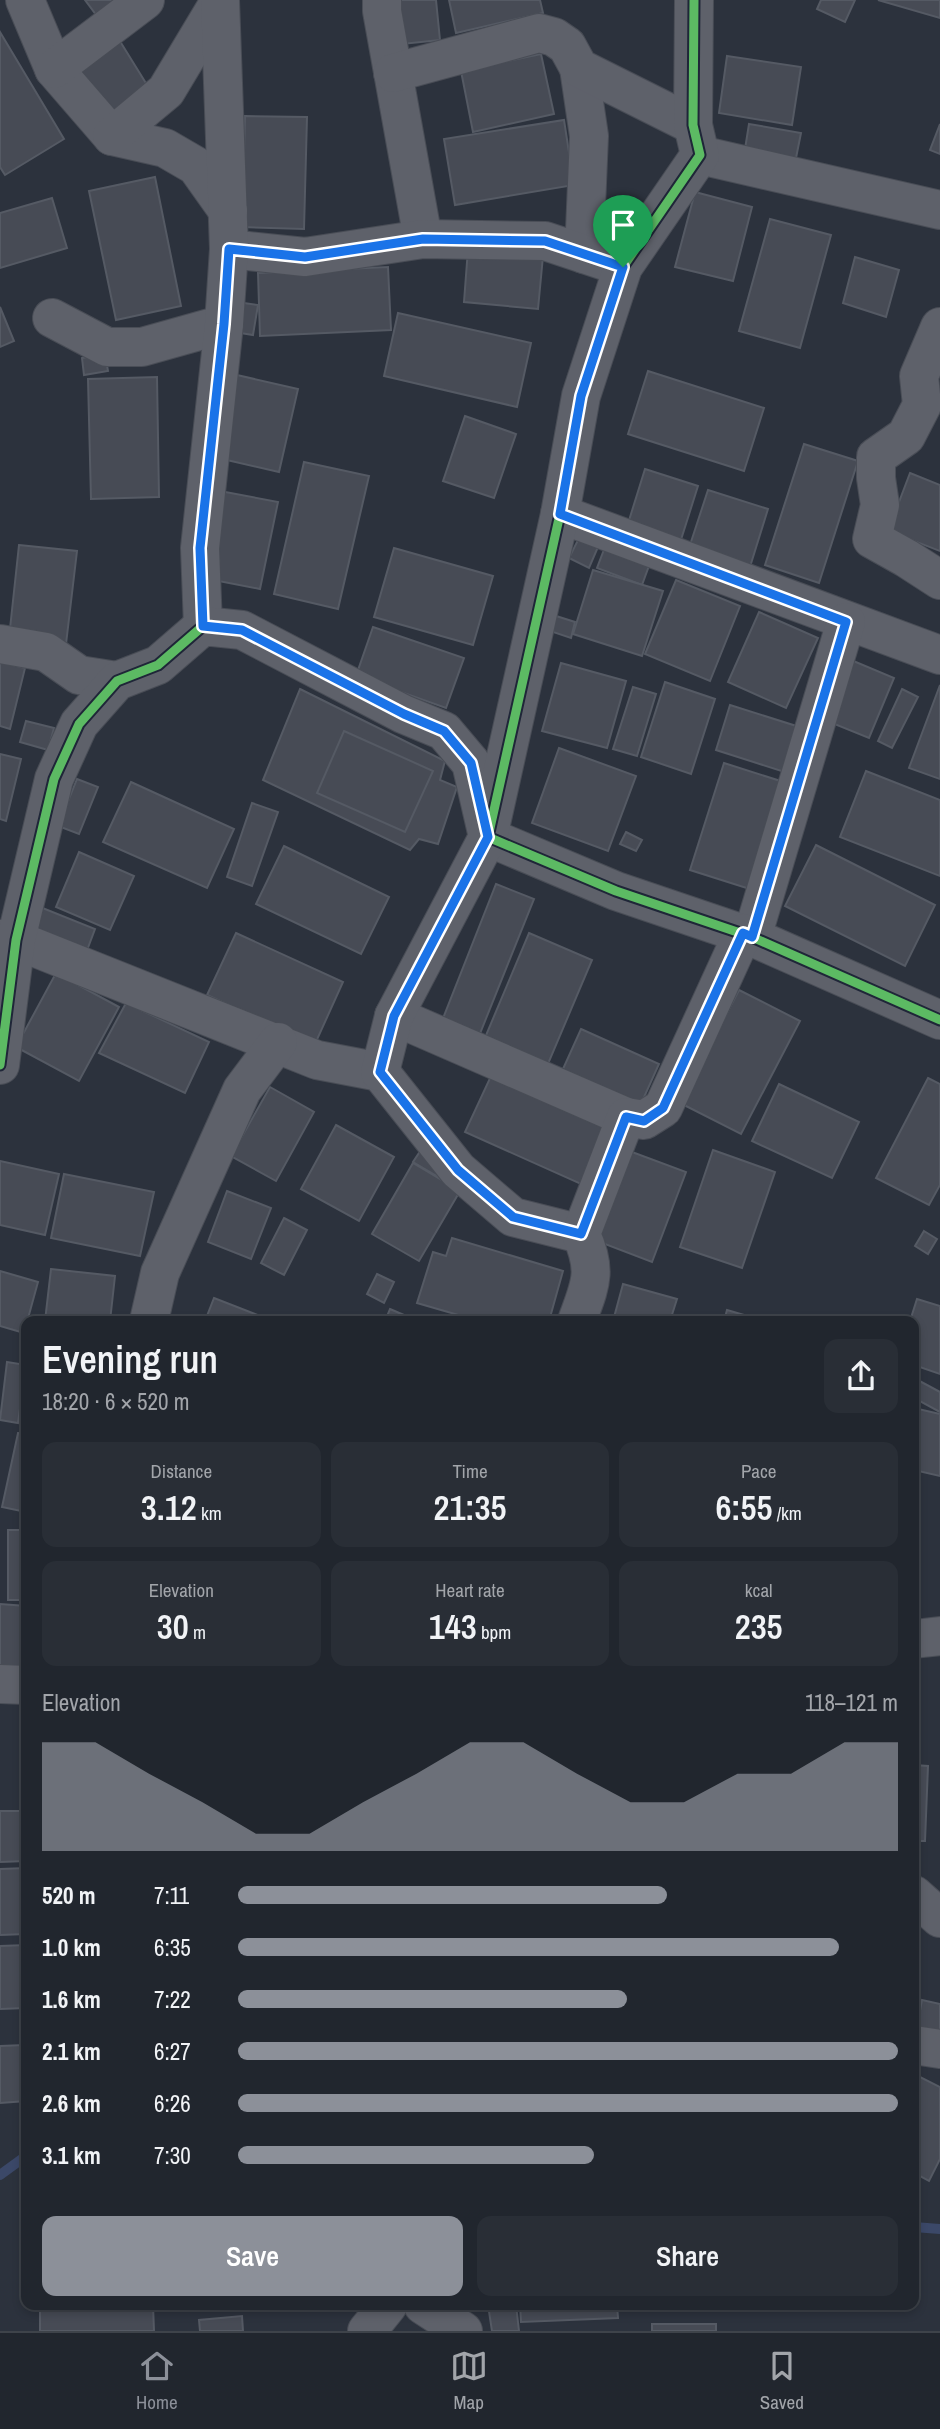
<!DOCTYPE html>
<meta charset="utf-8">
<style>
body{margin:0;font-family:"Archivo Narrow",sans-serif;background:#292e36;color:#f1f3f6;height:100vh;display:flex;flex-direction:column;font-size:26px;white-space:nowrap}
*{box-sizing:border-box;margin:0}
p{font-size:23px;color:#a2a5aa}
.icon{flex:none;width:38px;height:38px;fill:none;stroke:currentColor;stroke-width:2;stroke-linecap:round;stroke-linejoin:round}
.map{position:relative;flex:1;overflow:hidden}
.panel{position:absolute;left:21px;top:1316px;width:898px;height:994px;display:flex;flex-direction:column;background:#21262e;border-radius:14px;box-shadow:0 4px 10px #0003,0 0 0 2px #3e434a}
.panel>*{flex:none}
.pin{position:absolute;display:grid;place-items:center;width:60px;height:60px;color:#fff;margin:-72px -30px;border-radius:50% 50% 50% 0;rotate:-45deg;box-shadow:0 0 7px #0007}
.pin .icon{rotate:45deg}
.round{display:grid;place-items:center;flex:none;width:74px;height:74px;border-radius:14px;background:#292e36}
.summary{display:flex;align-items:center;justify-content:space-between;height:119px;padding:0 21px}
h1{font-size:38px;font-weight:600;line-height:52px}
.figures{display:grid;grid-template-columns:repeat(3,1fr);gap:10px;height:119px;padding:7px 21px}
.figures div{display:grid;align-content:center;border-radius:14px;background:#292e36;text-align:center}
.figures b{font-size:35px;font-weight:600}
.figures small{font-size:19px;font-weight:400}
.figures p{font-size:19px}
.chart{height:196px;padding:14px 21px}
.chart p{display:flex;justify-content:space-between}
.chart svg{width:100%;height:126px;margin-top:7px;fill:#8c9099;opacity:.7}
.primary-button{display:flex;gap:14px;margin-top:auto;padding:14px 21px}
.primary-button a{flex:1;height:80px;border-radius:14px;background:#8c9099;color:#fff;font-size:28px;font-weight:600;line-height:80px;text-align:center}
.primary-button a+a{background:#292e36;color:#f1f3f6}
ul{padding:0 21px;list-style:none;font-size:23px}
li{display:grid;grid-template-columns:112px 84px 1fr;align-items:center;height:52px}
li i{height:18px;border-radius:9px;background:#8c9099}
.menu{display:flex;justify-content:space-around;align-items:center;height:98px;border-top:2px solid #3e434a;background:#21262e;font-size:19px;color:#a2a5aa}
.menu a{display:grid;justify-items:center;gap:4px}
.menu .active{color:#8c9099}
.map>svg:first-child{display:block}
</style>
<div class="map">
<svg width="940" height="2331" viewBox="0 0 940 2331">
<rect width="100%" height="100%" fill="#2c323d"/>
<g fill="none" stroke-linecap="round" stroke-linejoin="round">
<g stroke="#3b4868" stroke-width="10">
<polyline points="0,2175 26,2156"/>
<polyline points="914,2227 940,2229"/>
</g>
</g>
<g fill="#474b55" stroke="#555a64" stroke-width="2">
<polygon points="85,0 125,0 100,20"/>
<polygon points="397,0 436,0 440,40 402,44"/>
<polygon points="449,0 540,0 543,13 456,33"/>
<polygon points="821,0 855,0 845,22 817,9"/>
<polygon points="878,0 940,0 940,18"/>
<polygon points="0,32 64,139 5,175 0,167"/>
<polygon points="118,38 152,93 102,124 68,69"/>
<polygon points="541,54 554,114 473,132 461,71"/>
<polygon points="727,56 801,67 792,125 719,113"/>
<polygon points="245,116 307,117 304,229 242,227"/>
<polygon points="564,120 574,185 455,205 444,139"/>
<polygon points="749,124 801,133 796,158 745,149"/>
<polygon points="940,124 940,154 930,150"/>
<polygon points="155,177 181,306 116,320 89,191"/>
<polygon points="695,192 752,207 733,281 675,267"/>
<polygon points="52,198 67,248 0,268 0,213"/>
<polygon points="770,219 831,235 800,348 739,331"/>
<polygon points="468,249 543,256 538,309 464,302"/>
<polygon points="855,257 899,270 886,317 843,303"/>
<polygon points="388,267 391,330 260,336 258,273"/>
<polygon points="237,302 258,305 253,335 234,332"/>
<polygon points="0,307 14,341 0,347"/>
<polygon points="398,313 531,343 517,407 384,376"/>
<polygon points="105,354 108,371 84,375 82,358"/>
<polygon points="648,371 764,408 744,471 628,434"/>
<polygon points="237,375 298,389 279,472 218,458"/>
<polygon points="157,377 159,497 91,499 88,379"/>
<polygon points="465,416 516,434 494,498 443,481"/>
<polygon points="804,444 858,461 819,583 765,565"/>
<polygon points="304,462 369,476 338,609 274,594"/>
<polygon points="645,469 698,486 679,546 626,530"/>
<polygon points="910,473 940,485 940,551 888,531"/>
<polygon points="708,490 768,509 749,570 688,551"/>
<polygon points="220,491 278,502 260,589 203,578"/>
<polygon points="579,538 598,547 589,568 569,558"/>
<polygon points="19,545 77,551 66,644 9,638"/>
<polygon points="605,547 650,563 642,585 597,568"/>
<polygon points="394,548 493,576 473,645 374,617"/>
<polygon points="593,570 663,591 642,656 573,634"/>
<polygon points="676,580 740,606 710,681 645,654"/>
<polygon points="759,612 818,638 786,708 728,682"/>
<polygon points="553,615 575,622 571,638 547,630"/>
<polygon points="373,627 464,658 446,708 356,676"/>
<polygon points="851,660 894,678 869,738 827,721"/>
<polygon points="0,662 25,668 10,729 0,726"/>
<polygon points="561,663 626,681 607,748 542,731"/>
<polygon points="665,682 715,699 691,774 641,757"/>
<polygon points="940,685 940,779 909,768"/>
<polygon points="633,687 656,694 637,756 613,749"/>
<polygon points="300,689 445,761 440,780 457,787 438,844 419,839 410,850 263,780"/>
<polygon points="902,689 918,697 892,748 878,741"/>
<polygon points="730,705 809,730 794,775 716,750"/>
<polygon points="26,721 54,728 48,750 20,742"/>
<polygon points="344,731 433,771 405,832 317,793"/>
<polygon points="559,748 636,776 608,851 532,823"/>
<polygon points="0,754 21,759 6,821 0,819"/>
<polygon points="724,763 790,784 756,891 690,870"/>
<polygon points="866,771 940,800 940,876 840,837"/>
<polygon points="77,779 98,787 79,834 58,826"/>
<polygon points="131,782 234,829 207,888 103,842"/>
<polygon points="252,803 278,812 252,886 227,877"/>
<polygon points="626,832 642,840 636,851 620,844"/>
<polygon points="816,845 935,905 905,966 785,906"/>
<polygon points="284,846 389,897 361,954 256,904"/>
<polygon points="79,852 134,876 110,930 56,907"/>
<polygon points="496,884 534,899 475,1046 438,1031"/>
<polygon points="40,907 95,929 86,953 30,930"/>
<polygon points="236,933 343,982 315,1044 207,995"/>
<polygon points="529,933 592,960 542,1078 479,1052"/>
<polygon points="56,973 119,1007 79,1081 16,1047"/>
<polygon points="739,990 800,1021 741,1134 680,1103"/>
<polygon points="126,1003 209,1042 185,1093 99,1053"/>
<polygon points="581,1029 659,1064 636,1115 558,1080"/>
<polygon points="491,1076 615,1132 590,1188 465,1132"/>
<polygon points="928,1078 940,1084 940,1185 929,1205 876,1178"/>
<polygon points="779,1084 859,1122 832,1178 752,1141"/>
<polygon points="270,1087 314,1112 276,1181 231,1156"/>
<polygon points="336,1125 394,1157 359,1221 301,1189"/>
<polygon points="421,1150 452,1185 413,1162"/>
<polygon points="713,1150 775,1172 742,1268 680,1247"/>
<polygon points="632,1152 686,1172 652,1262 597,1241"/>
<polygon points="0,1161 59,1174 45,1235 0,1225"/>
<polygon points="413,1163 460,1191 419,1261 372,1234"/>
<polygon points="64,1174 154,1192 140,1256 51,1238"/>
<polygon points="227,1191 271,1208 251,1259 208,1242"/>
<polygon points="284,1218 307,1230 284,1275 261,1263"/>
<polygon points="924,1231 937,1239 928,1254 915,1246"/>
<polygon points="452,1238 563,1271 549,1321 479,1321 417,1303 433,1252 446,1256"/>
<polygon points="51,1269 115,1276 110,1321 45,1321"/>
<polygon points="0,1271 38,1282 24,1333 0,1326"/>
<polygon points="377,1274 394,1282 384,1303 367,1294"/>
<polygon points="623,1284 677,1299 670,1321 613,1321"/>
<polygon points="214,1298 273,1321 205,1321"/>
<polygon points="917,1299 940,1306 940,1374 914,1365 914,1321 910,1321"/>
<polygon points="390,1309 418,1321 385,1321"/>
<polygon points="727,1310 765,1321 724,1321"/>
<polygon points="7,1362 26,1365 18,1423 0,1420"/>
<polygon points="914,1378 940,1392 940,1412 914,1398"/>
<polygon points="914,1408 940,1414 940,1476 914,1470"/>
<polygon points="18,1433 26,1434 26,1512 2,1507"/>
<rect x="8" y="1530" width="18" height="70"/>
<polygon points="0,1604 26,1606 26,1675 0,1672"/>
<polygon points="914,1765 928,1766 925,1841 914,1841"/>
<polygon points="0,1811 26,1811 26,1861 0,1862"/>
<polygon points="26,1868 26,1934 0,1935 0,1869"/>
<polygon points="26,1945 26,2008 0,2009 0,1946"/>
<polygon points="922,2000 940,2004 940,2032 917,2027"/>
<polygon points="24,2045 26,2101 0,2103 0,2046"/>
<polygon points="914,2074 940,2087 940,2159 929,2181 914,2173"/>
<polygon points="40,2305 153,2305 154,2331 40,2331"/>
<polygon points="488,2305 516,2305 519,2331 492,2331"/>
<polygon points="520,2305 617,2305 618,2318 521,2322"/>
<polygon points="242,2316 243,2331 200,2331 199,2320"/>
<rect x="652" y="2324" width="64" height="7"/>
</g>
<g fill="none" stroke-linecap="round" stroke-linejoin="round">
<g stroke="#494d56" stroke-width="40">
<g id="minor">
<polyline points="25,0 54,69 112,136 165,148 196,166 228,211"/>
<polyline points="382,0 382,11 423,239"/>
<polyline points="579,68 589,136 584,254"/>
<polyline points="54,69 145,0"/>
<polyline points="393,73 539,33 554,37 567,46 579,68 693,125"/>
<polyline points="112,136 166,91 220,1"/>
<polyline points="700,155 940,210"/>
<polyline points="229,249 305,257 423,239 545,241 623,267"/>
<polyline points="52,318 107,347 142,347 224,324"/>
<polyline points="940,327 919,376 922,405 906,436 876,457 876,478 880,505 872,539 906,558 940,580"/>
<polyline points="560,514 940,655"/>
<polyline points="203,626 200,548 224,324 229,249 220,0"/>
<polyline points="0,644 46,652 79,675 117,681"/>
<polyline points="752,937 846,622"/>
<polyline points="0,939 16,940 317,1060 380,1072 458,1170 513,1217 581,1234"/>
<polyline points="394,1016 626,1117"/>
<polyline points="0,1065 16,940 54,779 79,724 117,681 158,665 203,626 242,630 403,714 444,731 471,763 488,837 616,891 752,937 940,1020"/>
<polyline points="380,1072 394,1016 488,837 560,514 581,396 623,267 700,155 693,125 694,0"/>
<polyline points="149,1321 160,1273 242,1090 278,1042"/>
<path d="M577 1321C590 1285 598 1272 581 1234L626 1117 644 1120 663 1108 743 933"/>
<polyline points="914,1639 940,1636"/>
<polyline points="0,1684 26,1685"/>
<polyline points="914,1895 940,1918"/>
<polyline points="914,2045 940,2049"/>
<polyline points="423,2305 463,2331"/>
<polyline points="367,2331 388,2305"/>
</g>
</g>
<use href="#minor" stroke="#5e616a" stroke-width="38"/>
<g stroke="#1f2638" stroke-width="13">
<g id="cycleway">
<polyline points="0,1065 16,940 54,779 79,724 117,681 158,665 203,626 242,630 403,714 444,731 471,763 488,837 616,891 752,937 940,1020"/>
<polyline points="380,1072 394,1016 488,837 560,514 581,396 623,267 700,155 693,125 694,0"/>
</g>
</g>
<use href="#cycleway" stroke="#5cba63" stroke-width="9"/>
</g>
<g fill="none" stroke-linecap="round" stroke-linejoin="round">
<g stroke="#fff" stroke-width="14">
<polygon id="route" points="423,239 545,241 623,267 581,396 560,514 846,622 752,937 743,933 663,1108 644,1121 626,1117 581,1234 513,1217 458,1170 380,1072 394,1016 488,837 471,763 444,731 404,714 242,630 203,626 200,548 224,324 229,249 305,257"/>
</g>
<use href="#route" stroke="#1a73e8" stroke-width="9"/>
</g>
</svg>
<div class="pin" style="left:623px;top:267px;background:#1e9e55"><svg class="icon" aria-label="arrive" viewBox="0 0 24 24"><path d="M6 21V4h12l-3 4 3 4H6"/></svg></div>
<section class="panel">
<div class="summary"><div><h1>Evening run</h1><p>18:20 · 6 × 520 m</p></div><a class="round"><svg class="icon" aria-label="share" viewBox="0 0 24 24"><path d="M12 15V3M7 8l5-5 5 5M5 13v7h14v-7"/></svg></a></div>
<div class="figures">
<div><p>Distance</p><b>3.12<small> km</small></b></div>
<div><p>Time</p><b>21:35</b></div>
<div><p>Pace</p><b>6:55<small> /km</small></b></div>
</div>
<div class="figures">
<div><p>Elevation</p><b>30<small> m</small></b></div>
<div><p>Heart rate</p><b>143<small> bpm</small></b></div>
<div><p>kcal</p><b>235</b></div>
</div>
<div class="chart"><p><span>Elevation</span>118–121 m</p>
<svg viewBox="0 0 160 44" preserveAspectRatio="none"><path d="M0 44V6L10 6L20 17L30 27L40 38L50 38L60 27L70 17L80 6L90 6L100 17L110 27L120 27L130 17L140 17L150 6L160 6V44z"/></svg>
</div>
<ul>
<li><b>520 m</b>7:11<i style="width:65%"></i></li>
<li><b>1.0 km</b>6:35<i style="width:91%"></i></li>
<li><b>1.6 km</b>7:22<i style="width:59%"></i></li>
<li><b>2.1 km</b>6:27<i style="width:100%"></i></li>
<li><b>2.6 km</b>6:26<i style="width:100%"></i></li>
<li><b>3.1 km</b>7:30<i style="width:54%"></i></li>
</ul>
<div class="primary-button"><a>Save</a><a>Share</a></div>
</section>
</div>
<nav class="menu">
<a class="active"><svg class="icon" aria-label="home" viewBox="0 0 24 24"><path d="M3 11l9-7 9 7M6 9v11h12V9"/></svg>Home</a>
<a><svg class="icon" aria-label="map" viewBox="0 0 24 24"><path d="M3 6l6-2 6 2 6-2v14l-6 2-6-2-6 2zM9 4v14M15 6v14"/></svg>Map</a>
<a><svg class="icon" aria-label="saved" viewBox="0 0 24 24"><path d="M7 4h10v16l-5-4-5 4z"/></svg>Saved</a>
</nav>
